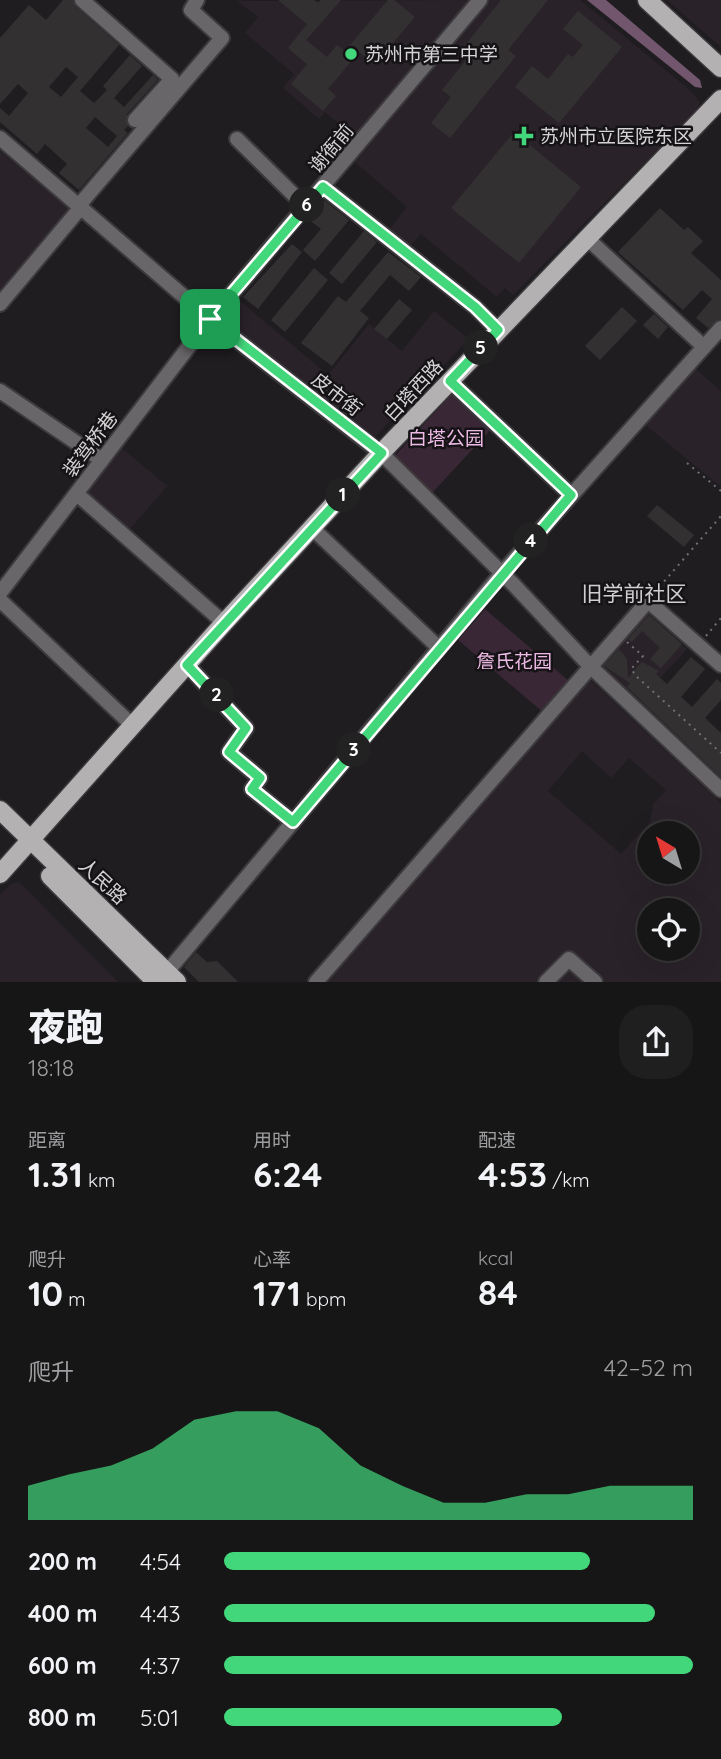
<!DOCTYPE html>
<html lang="zh">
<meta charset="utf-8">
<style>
body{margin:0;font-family:Quicksand,"Noto Sans SC",sans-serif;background:#201f20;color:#f1f3f6;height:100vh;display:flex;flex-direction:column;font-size:26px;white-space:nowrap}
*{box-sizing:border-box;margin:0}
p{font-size:23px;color:#9e9fa1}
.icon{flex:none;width:38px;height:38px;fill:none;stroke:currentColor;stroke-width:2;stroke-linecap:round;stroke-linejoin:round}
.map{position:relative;height:982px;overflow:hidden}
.details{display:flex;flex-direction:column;background:#171617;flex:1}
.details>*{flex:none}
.needle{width:46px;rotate:322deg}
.tools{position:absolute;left:637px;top:821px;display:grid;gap:14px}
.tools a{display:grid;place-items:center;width:63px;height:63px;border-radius:50%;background:#171617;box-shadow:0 7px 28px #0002,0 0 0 2px #363536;font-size:35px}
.pin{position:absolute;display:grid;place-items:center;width:60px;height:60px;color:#fff;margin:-30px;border-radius:14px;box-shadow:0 4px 10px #0006}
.km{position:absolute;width:35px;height:35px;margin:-18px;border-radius:50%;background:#222;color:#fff;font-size:19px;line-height:35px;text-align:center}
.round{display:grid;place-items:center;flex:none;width:74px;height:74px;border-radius:28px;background:#201f20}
.headline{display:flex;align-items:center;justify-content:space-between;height:119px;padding:0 28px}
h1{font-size:38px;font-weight:800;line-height:52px}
.metrics{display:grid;grid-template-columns:repeat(3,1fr);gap:10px;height:119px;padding:7px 28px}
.metrics div{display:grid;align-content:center}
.metrics b{font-size:35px;font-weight:800}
.metrics small{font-size:19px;font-weight:400}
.metrics p{font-size:19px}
.chart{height:196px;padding:14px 28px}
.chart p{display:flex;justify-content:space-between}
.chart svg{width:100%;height:126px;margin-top:7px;fill:#43d77b;opacity:.7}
ul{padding:0 28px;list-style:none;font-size:23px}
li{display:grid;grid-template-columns:112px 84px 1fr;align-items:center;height:52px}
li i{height:18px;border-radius:9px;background:#43d77b}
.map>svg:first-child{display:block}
</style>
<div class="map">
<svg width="721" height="982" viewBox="0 0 721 982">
<rect width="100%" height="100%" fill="#1f1d1f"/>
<g fill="#2a2229" fill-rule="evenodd">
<polygon points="476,0 359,141 325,112 319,119 283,88 294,74 245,33 258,17 237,1"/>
<polygon points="490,0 580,0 691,91 700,102 697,110 513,295 505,288 497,297 421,234 405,252 385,235 407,207 355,162"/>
<polygon points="667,0 721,0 721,47"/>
<polygon points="0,151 75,214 0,301"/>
<polygon points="240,301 328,375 369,324 402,351 434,311 469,339 372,440 223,322"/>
<polygon points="691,365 721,391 721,487 641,421"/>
<polygon points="119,446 167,486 128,531 83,493"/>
<polygon points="645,610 687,649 660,678 721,733 721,781 595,665"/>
<path d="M586 676 721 803V982H320ZM582 751 611 778 629 758 666 790 653 805 650 822 621 854 548 791ZM649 833H688V872H649ZM649 910H688V948H649Z"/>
<polygon points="19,882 118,982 0,982 0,895 11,884"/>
</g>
<g fill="#392736">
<polygon points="457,388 496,424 431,494 394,457"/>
<polygon points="485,609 570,682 544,713 458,640"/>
</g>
<polygon fill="#72566d" points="587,0 606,0 700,80 702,88 695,87"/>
<g fill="#333032" fill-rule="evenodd">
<path d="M63 0H73L76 7 119 45 80 91 94 103 107 90 103 86 130 55 142 66 114 98 124 107 153 75 158 80 127 114 128 126 124 130 128 133 79 190 59 173 67 164 45 144 37 154 0 122V108L9 116 28 93 18 84 0 104V38L29 5 46 20ZM66 67 78 77 61 97 49 87ZM95 117 117 136 108 147 86 128Z"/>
<polygon points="278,0 314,0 318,3 321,0 341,0 306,40 327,57 337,45 345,51 388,0 394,0 415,17 374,65 359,52 328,89 336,96 323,111 291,84 307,64 288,48 307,24"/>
<polygon points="501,0 548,0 508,50 516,56 450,138 431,123 451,97 442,90 470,55 462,49"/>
<polygon points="578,11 622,47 559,123 515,87 532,66 548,79 568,54 573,57 583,45 563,29"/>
<polygon points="514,132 581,187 519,263 451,208"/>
<polygon points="324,200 349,220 315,261 303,250 321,229 308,219"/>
<polygon points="660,208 684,230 688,227 703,241 691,253 721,280 721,318 708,328 696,318 712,299 702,290 683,310 618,252"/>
<polygon points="364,231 377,242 342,284 329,273"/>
<polygon points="292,244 302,252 258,309 243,297"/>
<polygon points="388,252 421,277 409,291 390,275 360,311 369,318 332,366 301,343 338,296 346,302"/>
<polygon points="314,268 328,280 285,332 271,320"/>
<polygon points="399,299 412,310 387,339 374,329"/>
<polygon points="622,307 637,321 600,360 585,346"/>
<polygon points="654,314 668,327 658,339 643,325"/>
<polygon points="657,505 694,535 684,547 647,516"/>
<polygon points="649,615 682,644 661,668 650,659 660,648 642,631 632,642 628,639"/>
<polygon points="619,649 627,659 628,678 642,662 659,671 656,674 667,684 691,657 705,669 681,697 692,707 717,679 721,683 721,700 705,718 721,733 721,777 627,687 630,683 604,666"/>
<polygon points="196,952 207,962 217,961 238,982 199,982 184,967"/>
</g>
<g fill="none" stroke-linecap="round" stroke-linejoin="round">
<g stroke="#3c3a3c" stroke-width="18">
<g id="minor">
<polyline points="82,0 172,79 135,120"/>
<polyline points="0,138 210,319 381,453 514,585 590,666 721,790"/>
<polyline points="237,139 306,207"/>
<polyline points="323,187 475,307 498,330"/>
<polyline points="80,204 222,38 191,10 197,0"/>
<polyline points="587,238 704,347"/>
<polyline points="0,304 82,206"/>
<polyline points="450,381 571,495"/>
<polyline points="0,391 102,460"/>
<polyline points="77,494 224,623"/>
<polyline points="312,528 439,648"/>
<polyline points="0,593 210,319 480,0"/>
<polyline points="0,600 132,725"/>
<polyline points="187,665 246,728 229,752 260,778 252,789 293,822"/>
<polyline points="167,972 502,573 721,328"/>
<polyline points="316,982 648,601 721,665"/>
<polyline points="546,982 569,959 595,982"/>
</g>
</g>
<g stroke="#3c3a3c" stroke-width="21">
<g id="major">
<polyline points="647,0 721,68"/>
<polyline points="0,810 177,982"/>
<polyline points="0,874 224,623 381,453 721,99"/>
<polyline points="50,876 156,982"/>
</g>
</g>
<g stroke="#737173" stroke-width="2" stroke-dasharray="2 5" stroke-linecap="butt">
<polyline points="687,463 721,491"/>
<polyline points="655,592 721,516"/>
<polyline points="706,636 721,618"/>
<polyline points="627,642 643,656 631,669 637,677 721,753"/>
</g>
<use href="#minor" stroke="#686668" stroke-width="14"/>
<use href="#major" stroke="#b4b1b3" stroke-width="18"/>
</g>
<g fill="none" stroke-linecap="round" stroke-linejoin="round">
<g stroke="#fff" stroke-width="14">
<polygon id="route" points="323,187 475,307 498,330 450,381 571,495 293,822 252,789 260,778 229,752 246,728 187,665 382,453 210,319"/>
</g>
<use href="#route" stroke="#43d77b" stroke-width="9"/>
</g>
<g fill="#43d77b" stroke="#161316" stroke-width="2.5">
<circle cx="351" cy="54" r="7"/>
<path d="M520.5 125.5h7v7h7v7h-7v7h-7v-7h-7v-7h7z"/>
</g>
<g text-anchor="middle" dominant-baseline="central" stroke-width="5" stroke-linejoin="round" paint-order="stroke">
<g font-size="19" fill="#d5d3d4" stroke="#161316" text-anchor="start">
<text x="365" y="54">苏州市第三中学</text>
<text x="540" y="136">苏州市立医院东区</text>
</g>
<g font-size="19" fill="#d5d3d4" stroke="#161316">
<text transform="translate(331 148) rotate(-50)">谢衙前</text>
<text transform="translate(413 390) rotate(-47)">白塔西路</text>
<text transform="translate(337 394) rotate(38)">皮市街</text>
<text transform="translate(90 444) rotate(-53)">装驾桥巷</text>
<text transform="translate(103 881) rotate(43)">人民路</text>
</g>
<g font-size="19" fill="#edbae5" stroke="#161316">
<text x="446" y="438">白塔公园</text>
<text x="514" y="661">詹氏花园</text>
</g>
<g font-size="21" fill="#d1ced1" stroke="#161316">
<text x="634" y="593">旧学前社区</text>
</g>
</g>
</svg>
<div class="tools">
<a><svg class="needle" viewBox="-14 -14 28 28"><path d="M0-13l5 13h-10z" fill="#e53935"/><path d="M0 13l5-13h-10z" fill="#9e9fa1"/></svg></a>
<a><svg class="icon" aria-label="locate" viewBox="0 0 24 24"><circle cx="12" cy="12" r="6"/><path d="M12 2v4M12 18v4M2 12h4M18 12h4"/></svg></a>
</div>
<div class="pin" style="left:210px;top:319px;background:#1e9e55"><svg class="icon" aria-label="arrive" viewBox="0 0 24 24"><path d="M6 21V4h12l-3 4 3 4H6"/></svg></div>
<b class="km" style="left:343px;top:495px">1</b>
<b class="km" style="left:217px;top:695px">2</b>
<b class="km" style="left:354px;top:750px">3</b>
<b class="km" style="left:531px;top:541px">4</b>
<b class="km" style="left:481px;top:348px">5</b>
<b class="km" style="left:307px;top:205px">6</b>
</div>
<section class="details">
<div class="headline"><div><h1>夜跑</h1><p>18:18</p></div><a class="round"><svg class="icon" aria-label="share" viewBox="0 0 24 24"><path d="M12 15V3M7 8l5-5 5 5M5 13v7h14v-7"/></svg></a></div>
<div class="metrics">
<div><p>距离</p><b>1.31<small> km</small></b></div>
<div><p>用时</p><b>6:24</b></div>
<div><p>配速</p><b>4:53<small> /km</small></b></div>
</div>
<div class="metrics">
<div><p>爬升</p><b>10<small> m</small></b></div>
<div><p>心率</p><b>171<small> bpm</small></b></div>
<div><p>kcal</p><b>84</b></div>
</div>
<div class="chart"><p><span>爬升</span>42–52 m</p>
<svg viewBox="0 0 160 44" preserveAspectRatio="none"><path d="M0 44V32L10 28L20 25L30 19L40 9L50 6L60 6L70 12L80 25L90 32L100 38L110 38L120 35L130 35L140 32L150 32L160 32V44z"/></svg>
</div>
<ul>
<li><b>200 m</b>4:54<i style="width:78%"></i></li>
<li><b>400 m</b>4:43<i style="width:92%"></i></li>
<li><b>600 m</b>4:37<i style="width:100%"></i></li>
<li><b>800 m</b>5:01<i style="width:72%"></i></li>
</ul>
</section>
